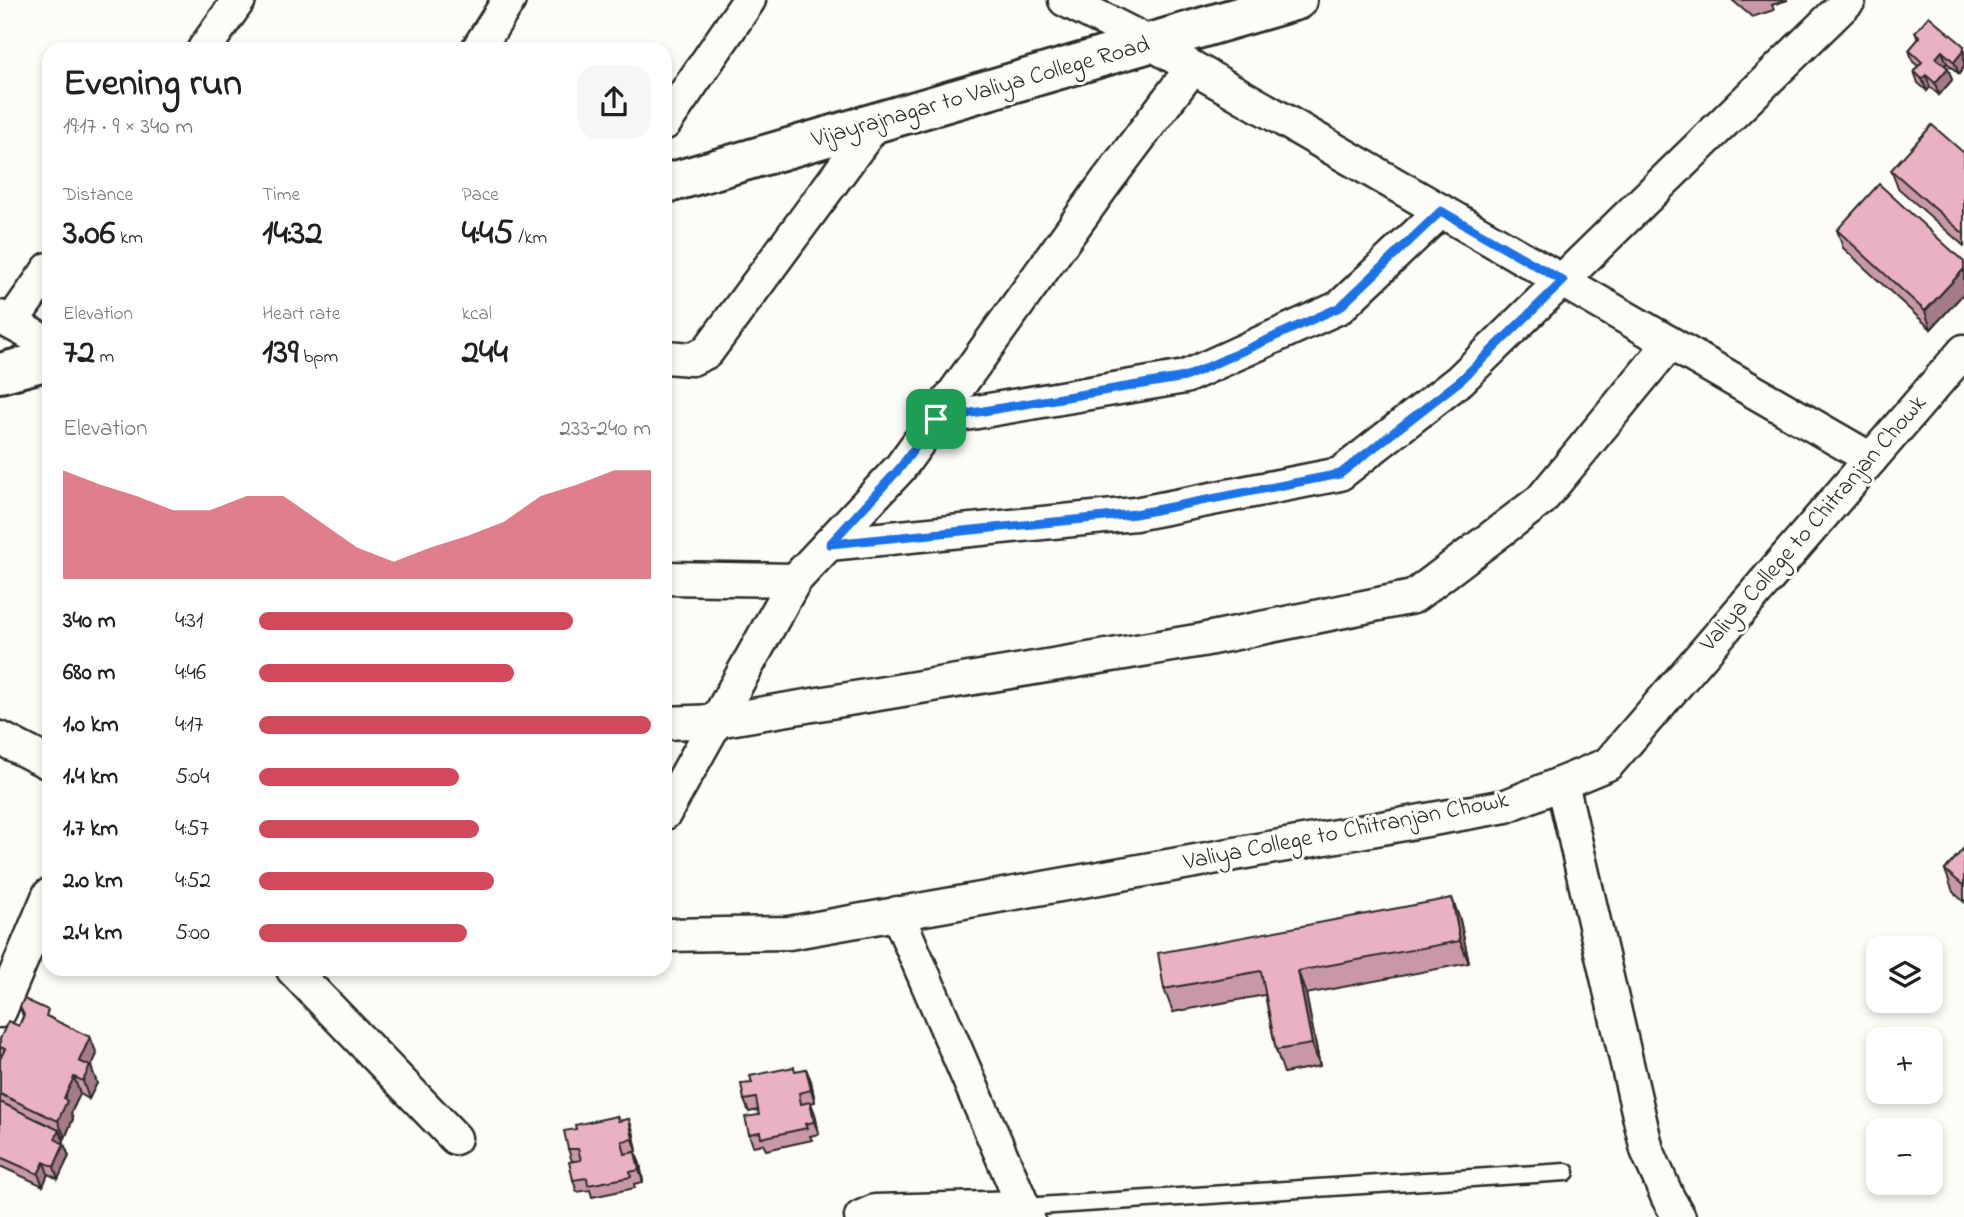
<!DOCTYPE html>
<meta charset="utf-8">
<style>
body{margin:0;font-family:"Indie Flower",sans-serif;background:#f6f6f6;color:#202124;height:100vh;display:flex;flex-direction:column;font-size:26px;white-space:nowrap}
*{box-sizing:border-box;margin:0}
p{font-size:23px;color:#757577}
.icon{flex:none;width:38px;height:38px;fill:none;stroke:currentColor;stroke-width:2;stroke-linecap:round;stroke-linejoin:round}
.map{position:relative;flex:1;overflow:hidden}
.panel{position:absolute;left:42px;top:42px;width:630px;height:934px;display:flex;flex-direction:column;background:#fff;border-radius:21px;box-shadow:0 4px 10px #0003}
.panel>*{flex:none}
.tools{position:absolute;left:1866px;top:936px;display:grid;gap:14px}
.tools a{display:grid;place-items:center;width:77px;height:77px;border-radius:14px;background:#fff;box-shadow:0 4px 10px #0003;font-size:35px}
.pin{position:absolute;display:grid;place-items:center;width:60px;height:60px;color:#fff;margin:-30px;border-radius:14px;box-shadow:0 4px 10px #0006}
.round{display:grid;place-items:center;flex:none;width:74px;height:74px;border-radius:21px;background:#f6f6f6}
.headline{display:flex;align-items:center;justify-content:space-between;height:119px;padding:0 21px}
h1{font-size:38px;font-weight:700;line-height:52px}
.stats{display:grid;grid-template-columns:repeat(3,1fr);gap:10px;height:119px;padding:7px 21px}
.stats div{display:grid;align-content:center}
.stats b{font-size:35px;font-weight:700}
.stats small{font-size:19px;font-weight:400}
.stats p{font-size:19px}
.chart{height:196px;padding:14px 21px}
.chart p{display:flex;justify-content:space-between}
.chart svg{width:100%;height:126px;margin-top:7px;fill:#d1495b;opacity:.7}
ul{padding:0 21px;list-style:none;font-size:23px}
li{display:grid;grid-template-columns:112px 84px 1fr;align-items:center;height:52px}
li i{height:18px;border-radius:9px;background:#d1495b}
.map>svg:first-child{display:block}
</style>
<div class="map">
<svg width="1964" height="1217" viewBox="0 0 1964 1217">
<rect width="100%" height="100%" fill="#fdfcf7"/>
<filter id="ink" filterUnits="userSpaceOnUse"><feTurbulence type="fractalNoise" baseFrequency=".0143" numOctaves="2"/><feDisplacementMap in="SourceGraphic" scale="14" xChannelSelector="R" yChannelSelector="G"/><feConvolveMatrix kernelMatrix="1 2 1 2 8 2 1 2 1" color-interpolation-filters="sRGB"/></filter>
<g filter="url(#ink)">
<g fill="none" stroke-linecap="round" stroke-linejoin="round">
<g stroke="#2b2b2b" stroke-width="21">
<polyline id="service" points="1023,1207 1566,1172"/>
</g>
<g stroke="#2b2b2b" stroke-width="37">
<g id="minor">
<polyline points="1065,0 1150,43 1871,459"/>
<polyline points="204,49 239,0"/>
<polyline points="478,49 509,0"/>
<polyline points="665,123 749,0"/>
<polyline points="0,317 49,344"/>
<polyline points="11,323 49,269"/>
<polyline points="665,357 692,359 707,352 876,123"/>
<polyline points="936,419 1185,377 1340,307 1441,211"/>
<polyline points="829,544 1135,514 1340,474 1460,380 1849,0"/>
<polyline points="665,578 795,580 900,468 1106,182 1192,68"/>
<polyline points="665,723 717,721 1202,640 1413,597 1541,500 1670,343"/>
<polyline points="0,738 49,763"/>
<polyline points="1562,783 1647,1150 1668,1198 1679,1217"/>
<polyline points="665,813 795,580"/>
<polyline points="897,913 1028,1217"/>
<polyline points="665,935 789,933 1506,806 1608,764 1964,351"/>
<polyline points="293,970 455,1138"/>
<polyline points="0,1011 49,895"/>
<polyline points="861,1217 875,1211 1023,1207"/>
</g>
</g>
<g stroke="#2b2b2b" stroke-width="44">
<g id="tertiary">
<polyline points="665,184 1297,0"/>
<polyline points="0,373 49,360"/>
</g>
</g>
<use href="#service" stroke="#fdfcf7" stroke-width="16"/>
<use href="#minor" stroke="#fdfcf7" stroke-width="32"/>
<use href="#tertiary" stroke="#fdfcf7" stroke-width="38"/>
</g>
<g fill="#c998a7" stroke="#2b2b2b" stroke-width="2">
<polygon points="1732,0 1788,0 1772,5 1774,10 1752,17"/>
<polygon points="1915,32 1964,46 1964,67 1959,74 1947,63 1945,65 1948,68 1952,80 1939,95 1930,87 1927,91 1918,83 1914,71 1918,66 1913,62 1909,50 1918,40"/>
<polygon points="1964,153 1964,246 1898,188 1891,170"/>
<polygon points="1837,230 1964,262 1964,293 1931,329 1843,248"/>
<polygon points="1964,848 1964,902 1953,892 1945,870"/>
<polygon points="1452,898 1460,920 1469,963 1306,994 1320,1066 1284,1073 1276,1050 1265,995 1173,1012 1164,989"/>
<polygon points="20,1007 51,1018 97,1054 91,1067 97,1083 89,1099 80,1094 71,1113 73,1119 65,1138 62,1137 64,1141 63,1143 69,1156 58,1179 48,1174 43,1186 0,1166 0,1059 1,1057 0,1054 0,1039 19,1026 23,1016"/>
<polygon points="806,1069 811,1081 815,1102 811,1103 815,1114 819,1134 810,1136 812,1140 766,1150 763,1144 753,1146 749,1134 759,1115 758,1110 749,1112 744,1100 752,1083"/>
<polygon points="617,1116 619,1121 629,1119 633,1131 637,1151 627,1154 635,1152 640,1164 643,1182 634,1184 635,1188 592,1197 590,1190 577,1192 573,1180 577,1161 572,1161 568,1149"/>
</g>
<g fill="#a47c88" stroke="#2b2b2b" stroke-width="2">
<polygon points="1964,50 1964,67 1959,74 1954,62"/>
<polygon points="1942,51 1947,63 1940,70 1936,58"/>
<polygon points="1948,68 1952,80 1939,95 1935,83"/>
<polygon points="1926,75 1930,87 1927,91 1922,79"/>
<polygon points="1964,269 1964,293 1931,329 1925,311"/>
<polygon points="1452,898 1460,920 1469,963 1460,941"/>
<polygon points="1298,971 1306,994 1320,1066 1312,1044"/>
<polygon points="90,1037 97,1054 91,1067 97,1083 89,1099 83,1081 79,1061"/>
<polygon points="806,1069 811,1081 815,1102 811,1090"/>
<polygon points="74,1077 80,1094 71,1113 73,1119 65,1138 58,1121 64,1098"/>
<polygon points="810,1102 815,1114 819,1134 814,1122"/>
<polygon points="629,1119 633,1131 637,1151 633,1139"/>
<polygon points="59,1130 64,1141 59,1151 55,1139"/>
<polygon points="64,1144 69,1156 58,1179 54,1167"/>
<polygon points="635,1152 640,1164 643,1182 639,1170"/>
<polygon points="44,1162 48,1174 43,1186 38,1174"/>
</g>
<g fill="#eab1c2" stroke="#2b2b2b" stroke-width="2">
<polygon points="1929,16 1964,46 1964,50 1954,62 1942,51 1936,58 1948,68 1935,83 1926,75 1922,79 1914,71 1922,62 1909,50 1920,37 1915,32"/>
<polygon points="1932,125 1964,153 1964,234 1891,170"/>
<polygon points="1879,184 1964,262 1964,269 1925,311 1837,230"/>
<polygon points="1964,848 1964,886 1945,870"/>
<polygon points="1452,898 1460,941 1298,971 1312,1044 1276,1050 1261,971 1164,989 1158,953"/>
<polygon points="24,999 48,1010 46,1016 90,1037 79,1061 90,1066 83,1081 74,1077 64,1098 67,1101 58,1121 0,1094 0,1059 5,1049 0,1047 0,1039 8,1021 19,1026 24,1015 20,1007"/>
<polygon points="794,1067 795,1071 806,1069 811,1090 799,1093 801,1104 810,1102 814,1122 805,1124 807,1128 761,1138 760,1132 749,1134 745,1117 759,1115 756,1098 744,1100 741,1084 752,1083 750,1076"/>
<polygon points="0,1102 59,1130 55,1139 64,1144 54,1167 44,1162 38,1174 0,1157"/>
<polygon points="617,1116 618,1121 629,1119 633,1139 622,1141 625,1154 635,1152 639,1170 630,1172 631,1177 588,1185 587,1178 573,1180 569,1162 581,1160 578,1149 568,1149 564,1131 576,1129 575,1125"/>
</g>
</g>
<g fill="none" stroke-linecap="round" stroke-linejoin="round" filter="url(#ink)">
<g stroke="#fff" stroke-width="14">
<polygon id="route" points="1441,211 1563,281 1461,380 1340,474 1135,514 830,544 900,468 936,419 1185,377 1340,307"/>
</g>
<use href="#route" stroke="#1a73e8" stroke-width="9"/>
</g>
<g text-anchor="middle" dominant-baseline="central" stroke-width="6" stroke-linejoin="round" paint-order="stroke">
<g font-size="24" fill="#2b2b2b" stroke="#fdfcf7">
<text transform="translate(981 93) rotate(-16)">Vijayrajnagar to Valiya College Road</text>
<text transform="translate(1814 524) rotate(-49)">Valiya College to Chitranjan Chowk</text>
<text transform="translate(1346 832) rotate(-11)">Valiya College to Chitranjan Chowk</text>
</g>
</g>
</svg>
<div class="tools">
<a><svg class="icon" aria-label="layers" viewBox="0 0 24 24"><path d="M12 4l9 5-9 5-9-5zM3 14l9 5 9-5"/></svg></a>
<a>+</a>
<a>−</a>
</div>
<div class="pin" style="left:936px;top:419px;background:#1e9e55"><svg class="icon" aria-label="arrive" viewBox="0 0 24 24"><path d="M6 21V4h12l-3 4 3 4H6"/></svg></div>
<section class="panel">
<div class="headline"><div><h1>Evening run</h1><p>19:17 · 9 × 340 m</p></div><a class="round"><svg class="icon" aria-label="share" viewBox="0 0 24 24"><path d="M12 15V3M7 8l5-5 5 5M5 13v7h14v-7"/></svg></a></div>
<div class="stats">
<div><p>Distance</p><b>3.06<small> km</small></b></div>
<div><p>Time</p><b>14:32</b></div>
<div><p>Pace</p><b>4:45<small> /km</small></b></div>
</div>
<div class="stats">
<div><p>Elevation</p><b>72<small> m</small></b></div>
<div><p>Heart rate</p><b>139<small> bpm</small></b></div>
<div><p>kcal</p><b>244</b></div>
</div>
<div class="chart"><p><span>Elevation</span>233–240 m</p>
<svg viewBox="0 0 160 44" preserveAspectRatio="none"><path d="M0 44V6L10 11L20 15L30 20L40 20L50 15L60 15L70 24L80 33L90 38L100 33L110 29L120 24L130 15L140 11L150 6L160 6V44z"/></svg>
</div>
<ul>
<li><b>340 m</b>4:31<i style="width:80%"></i></li>
<li><b>680 m</b>4:46<i style="width:65%"></i></li>
<li><b>1.0 km</b>4:17<i style="width:100%"></i></li>
<li><b>1.4 km</b>5:04<i style="width:51%"></i></li>
<li><b>1.7 km</b>4:57<i style="width:56%"></i></li>
<li><b>2.0 km</b>4:52<i style="width:60%"></i></li>
<li><b>2.4 km</b>5:00<i style="width:53%"></i></li>
</ul>
</section>
</div>
